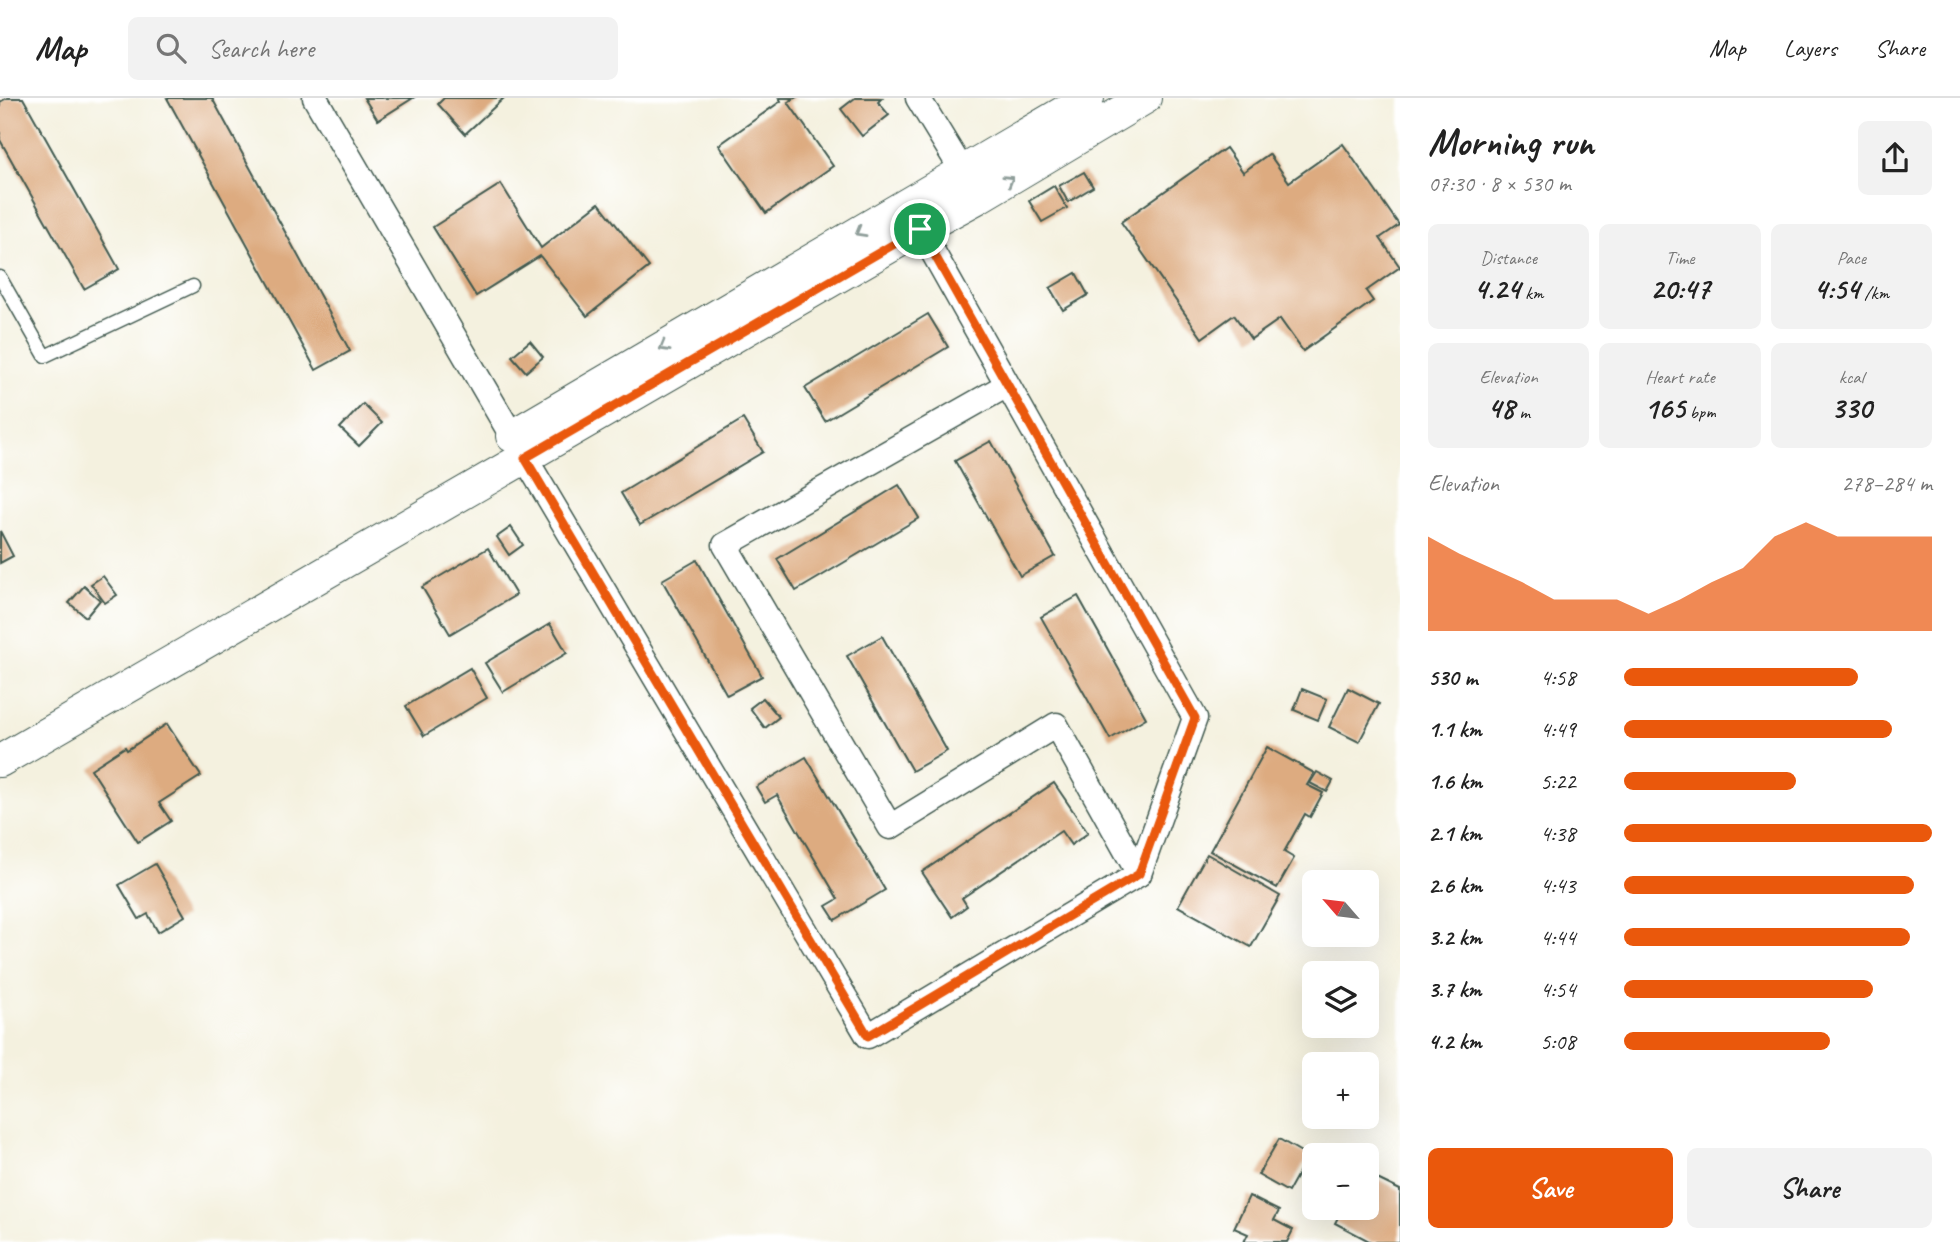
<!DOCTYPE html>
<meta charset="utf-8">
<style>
body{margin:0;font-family:Caveat,sans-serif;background:#f2f2f2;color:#222;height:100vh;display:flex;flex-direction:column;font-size:26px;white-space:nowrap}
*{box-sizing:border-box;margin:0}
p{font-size:23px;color:#767676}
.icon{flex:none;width:38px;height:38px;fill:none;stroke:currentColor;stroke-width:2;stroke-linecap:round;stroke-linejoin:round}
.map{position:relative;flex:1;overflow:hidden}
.panel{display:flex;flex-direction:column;background:#fff;width:560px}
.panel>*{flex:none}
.needle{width:46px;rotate:298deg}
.controls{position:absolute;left:1302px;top:772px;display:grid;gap:14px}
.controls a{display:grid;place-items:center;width:77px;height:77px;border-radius:10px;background:#fff;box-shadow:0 7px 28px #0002;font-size:35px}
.pin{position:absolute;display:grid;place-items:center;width:60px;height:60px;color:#fff;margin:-30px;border:4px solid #fff;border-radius:50%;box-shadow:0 2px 7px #0007}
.round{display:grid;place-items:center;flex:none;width:74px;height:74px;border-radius:10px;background:#f2f2f2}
.headline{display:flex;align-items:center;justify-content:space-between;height:119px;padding:0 28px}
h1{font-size:38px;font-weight:600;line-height:52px}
.figures{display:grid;grid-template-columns:repeat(3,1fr);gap:10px;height:119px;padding:7px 28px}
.figures div{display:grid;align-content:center;border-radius:10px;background:#f2f2f2;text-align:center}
.figures b{font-size:30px;font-weight:600}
.figures small{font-size:19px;font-weight:400}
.figures p{font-size:19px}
.chart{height:196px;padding:14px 28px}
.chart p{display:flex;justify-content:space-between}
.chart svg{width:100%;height:126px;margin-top:7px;fill:#ea580c;opacity:.7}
.cta{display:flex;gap:14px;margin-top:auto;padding:14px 28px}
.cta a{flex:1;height:80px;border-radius:10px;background:#ea580c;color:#fff;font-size:28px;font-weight:600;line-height:80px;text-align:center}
.cta a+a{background:#f2f2f2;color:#222}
ul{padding:0 28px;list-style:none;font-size:23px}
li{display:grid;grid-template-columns:112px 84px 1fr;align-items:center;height:52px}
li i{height:18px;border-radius:9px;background:#ea580c}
header{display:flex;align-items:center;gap:42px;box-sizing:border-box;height:98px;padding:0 35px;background:#fff;border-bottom:2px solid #e0e0e0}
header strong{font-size:33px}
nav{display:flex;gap:38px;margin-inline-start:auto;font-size:24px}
.search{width:490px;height:63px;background:#f2f2f2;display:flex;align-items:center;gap:18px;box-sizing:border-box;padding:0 24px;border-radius:10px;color:#767676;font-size:26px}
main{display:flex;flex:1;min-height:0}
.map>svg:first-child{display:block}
</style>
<header>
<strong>Map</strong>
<div class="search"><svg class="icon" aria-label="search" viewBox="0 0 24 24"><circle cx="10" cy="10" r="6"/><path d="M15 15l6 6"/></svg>Search here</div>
<nav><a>Map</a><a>Layers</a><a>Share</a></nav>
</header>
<main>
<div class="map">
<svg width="1400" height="1144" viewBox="0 0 1400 1144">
<rect width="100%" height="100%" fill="#fff"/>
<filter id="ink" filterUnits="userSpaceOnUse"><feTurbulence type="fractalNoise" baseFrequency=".0143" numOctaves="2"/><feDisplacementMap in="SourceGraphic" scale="14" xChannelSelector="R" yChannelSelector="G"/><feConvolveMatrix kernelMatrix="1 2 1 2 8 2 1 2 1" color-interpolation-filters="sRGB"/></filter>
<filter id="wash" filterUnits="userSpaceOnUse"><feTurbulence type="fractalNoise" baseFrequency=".00686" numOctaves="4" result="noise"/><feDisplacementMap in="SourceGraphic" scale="28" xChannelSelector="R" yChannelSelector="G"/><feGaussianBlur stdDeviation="1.57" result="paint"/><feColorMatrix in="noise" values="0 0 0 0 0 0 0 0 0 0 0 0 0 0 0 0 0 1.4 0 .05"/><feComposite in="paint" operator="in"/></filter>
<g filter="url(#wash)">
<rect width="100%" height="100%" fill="#f4f1df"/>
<g id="blocks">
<g fill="#ddab80">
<polygon points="7,0 23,0 119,171 84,191 0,42 0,4"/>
<polygon points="167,0 212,0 350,253 316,272"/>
<polygon points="364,0 413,0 378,22"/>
<polygon points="444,0 504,0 465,36 438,6"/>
<polygon points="779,0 795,0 788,4 833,68 766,115 719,47 781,3"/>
<polygon points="855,0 882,0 878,4 889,17 862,38 841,11"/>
<polygon points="1343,46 1399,127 1380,140 1400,169 1366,193 1373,203 1303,253 1280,221 1251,241 1234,217 1202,240 1121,124 1226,50 1243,74 1269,56 1289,84"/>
<polygon points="1084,74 1093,89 1068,104 1059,88"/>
<polygon points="501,86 541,150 599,105 649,169 587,218 540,158 476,198 433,129"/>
<polygon points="1054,88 1067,110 1042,124 1029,103"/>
<polygon points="1076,175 1088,197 1063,212 1050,190"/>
<polygon points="928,216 948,249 825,323 805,290"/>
<polygon points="530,243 543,259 526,274 512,258"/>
<polygon points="363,306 382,325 359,348 340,330"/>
<polygon points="743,321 763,354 640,427 621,395"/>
<polygon points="991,343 1055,458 1020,478 955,363"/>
<polygon points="899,387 919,420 796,493 777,461"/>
<polygon points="511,429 523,447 509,457 497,439"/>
<polygon points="0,433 13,458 0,465"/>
<polygon points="488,450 516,497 450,536 422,489"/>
<polygon points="697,462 762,578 727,597 662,482"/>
<polygon points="103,478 117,497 105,505 91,486"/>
<polygon points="84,488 100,502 86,519 69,505"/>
<polygon points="1078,498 1146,620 1110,641 1041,519"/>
<polygon points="550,526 567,555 503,594 485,565"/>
<polygon points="882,538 947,653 912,673 847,558"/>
<polygon points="470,570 487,600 424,638 406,608"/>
<polygon points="1348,590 1379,606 1359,644 1329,629"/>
<polygon points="1302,591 1327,601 1318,622 1294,612"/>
<polygon points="763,600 779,619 765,630 750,610"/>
<polygon points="167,626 201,678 159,705 171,723 138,744 91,671 125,649 127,652"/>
<polygon points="1267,649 1314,675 1307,687 1323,695 1310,719 1305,716 1284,754 1294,760 1277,790 1210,753"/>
<polygon points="806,659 885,792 835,822 826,808 838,801 777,697 765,704 756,689"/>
<polygon points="1317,674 1333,683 1327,694 1310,685"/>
<polygon points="1054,685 1088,735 1071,747 1061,733 962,800 967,808 952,819 922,774"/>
<polygon points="1207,756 1280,798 1251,849 1178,808"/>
<polygon points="155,766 185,818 158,834 148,816 139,821 119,787"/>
<polygon points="1279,1041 1308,1058 1288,1094 1258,1077"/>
<polygon points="1367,1076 1400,1092 1400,1144 1371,1144 1335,1125 1343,1110 1367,1110"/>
<polygon points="1249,1098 1279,1113 1274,1122 1293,1132 1287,1144 1244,1144 1248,1136 1234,1130"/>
</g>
</g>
</g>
<g filter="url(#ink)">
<use href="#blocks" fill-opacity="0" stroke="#3f584e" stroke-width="2"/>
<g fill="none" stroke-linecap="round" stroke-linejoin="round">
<g stroke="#3f584e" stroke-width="15">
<polyline id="service" points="0,179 45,258 193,188"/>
</g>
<g stroke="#3f584e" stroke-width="27">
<g id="minor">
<polyline points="315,0 512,338 868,938 1139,776 1195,620 920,131"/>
<polyline points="918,0 971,87"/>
<polyline points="1007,287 725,447 890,729 1056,627 1139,776"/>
</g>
</g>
<g stroke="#3f584e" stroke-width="34">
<g id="tertiary">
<polyline points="512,338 1088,0"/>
<polyline points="0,663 920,131 977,100 1145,0"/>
</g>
</g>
<use href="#service" stroke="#fff" stroke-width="12"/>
<use href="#minor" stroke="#fff" stroke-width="24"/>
<use href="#tertiary" stroke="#fff" stroke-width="32"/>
</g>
<defs><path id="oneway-chevron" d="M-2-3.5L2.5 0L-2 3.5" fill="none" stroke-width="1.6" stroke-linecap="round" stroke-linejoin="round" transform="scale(1.75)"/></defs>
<g stroke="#8f9e9a">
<use href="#oneway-chevron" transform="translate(1009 82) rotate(-31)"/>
<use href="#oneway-chevron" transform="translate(860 134) rotate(150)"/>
<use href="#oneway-chevron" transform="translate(664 249) rotate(150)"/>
</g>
</g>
<g fill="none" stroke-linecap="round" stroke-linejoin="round" filter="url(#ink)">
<g stroke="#fff" stroke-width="14">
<polygon id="route" points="920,131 1195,620 1139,776 868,938 525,360"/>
</g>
<use href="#route" stroke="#ea580c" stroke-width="9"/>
</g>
</svg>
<div class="controls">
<a><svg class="needle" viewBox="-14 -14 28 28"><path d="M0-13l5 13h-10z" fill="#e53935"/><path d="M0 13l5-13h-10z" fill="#767676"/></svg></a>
<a><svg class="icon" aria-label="layers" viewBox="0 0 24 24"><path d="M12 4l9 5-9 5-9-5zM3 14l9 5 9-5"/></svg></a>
<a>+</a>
<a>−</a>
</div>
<div class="pin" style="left:920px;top:131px;background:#1e9e55"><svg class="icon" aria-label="arrive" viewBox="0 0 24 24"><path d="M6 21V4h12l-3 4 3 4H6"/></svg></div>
</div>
<section class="panel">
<div class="headline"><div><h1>Morning run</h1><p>07:30 · 8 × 530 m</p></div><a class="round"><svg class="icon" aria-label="share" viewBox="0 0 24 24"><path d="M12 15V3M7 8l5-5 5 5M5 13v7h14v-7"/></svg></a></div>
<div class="figures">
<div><p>Distance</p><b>4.24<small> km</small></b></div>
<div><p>Time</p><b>20:47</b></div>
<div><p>Pace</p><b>4:54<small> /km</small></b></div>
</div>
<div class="figures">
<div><p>Elevation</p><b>48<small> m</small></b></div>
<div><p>Heart rate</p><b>165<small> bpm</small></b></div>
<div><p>kcal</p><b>330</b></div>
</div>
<div class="chart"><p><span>Elevation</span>278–284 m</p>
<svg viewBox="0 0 160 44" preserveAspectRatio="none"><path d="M0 44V11L10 17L20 22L30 27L40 33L50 33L60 33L70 38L80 33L90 27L100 22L110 11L120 6L130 11L140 11L150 11L160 11V44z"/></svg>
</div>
<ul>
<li><b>530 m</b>4:58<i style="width:76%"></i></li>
<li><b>1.1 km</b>4:49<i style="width:87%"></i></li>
<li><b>1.6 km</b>5:22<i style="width:56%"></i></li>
<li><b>2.1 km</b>4:38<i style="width:100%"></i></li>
<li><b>2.6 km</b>4:43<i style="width:94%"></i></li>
<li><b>3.2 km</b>4:44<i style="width:93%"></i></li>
<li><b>3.7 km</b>4:54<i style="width:81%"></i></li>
<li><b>4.2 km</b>5:08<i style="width:67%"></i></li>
</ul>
<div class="cta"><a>Save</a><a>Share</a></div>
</section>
</main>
